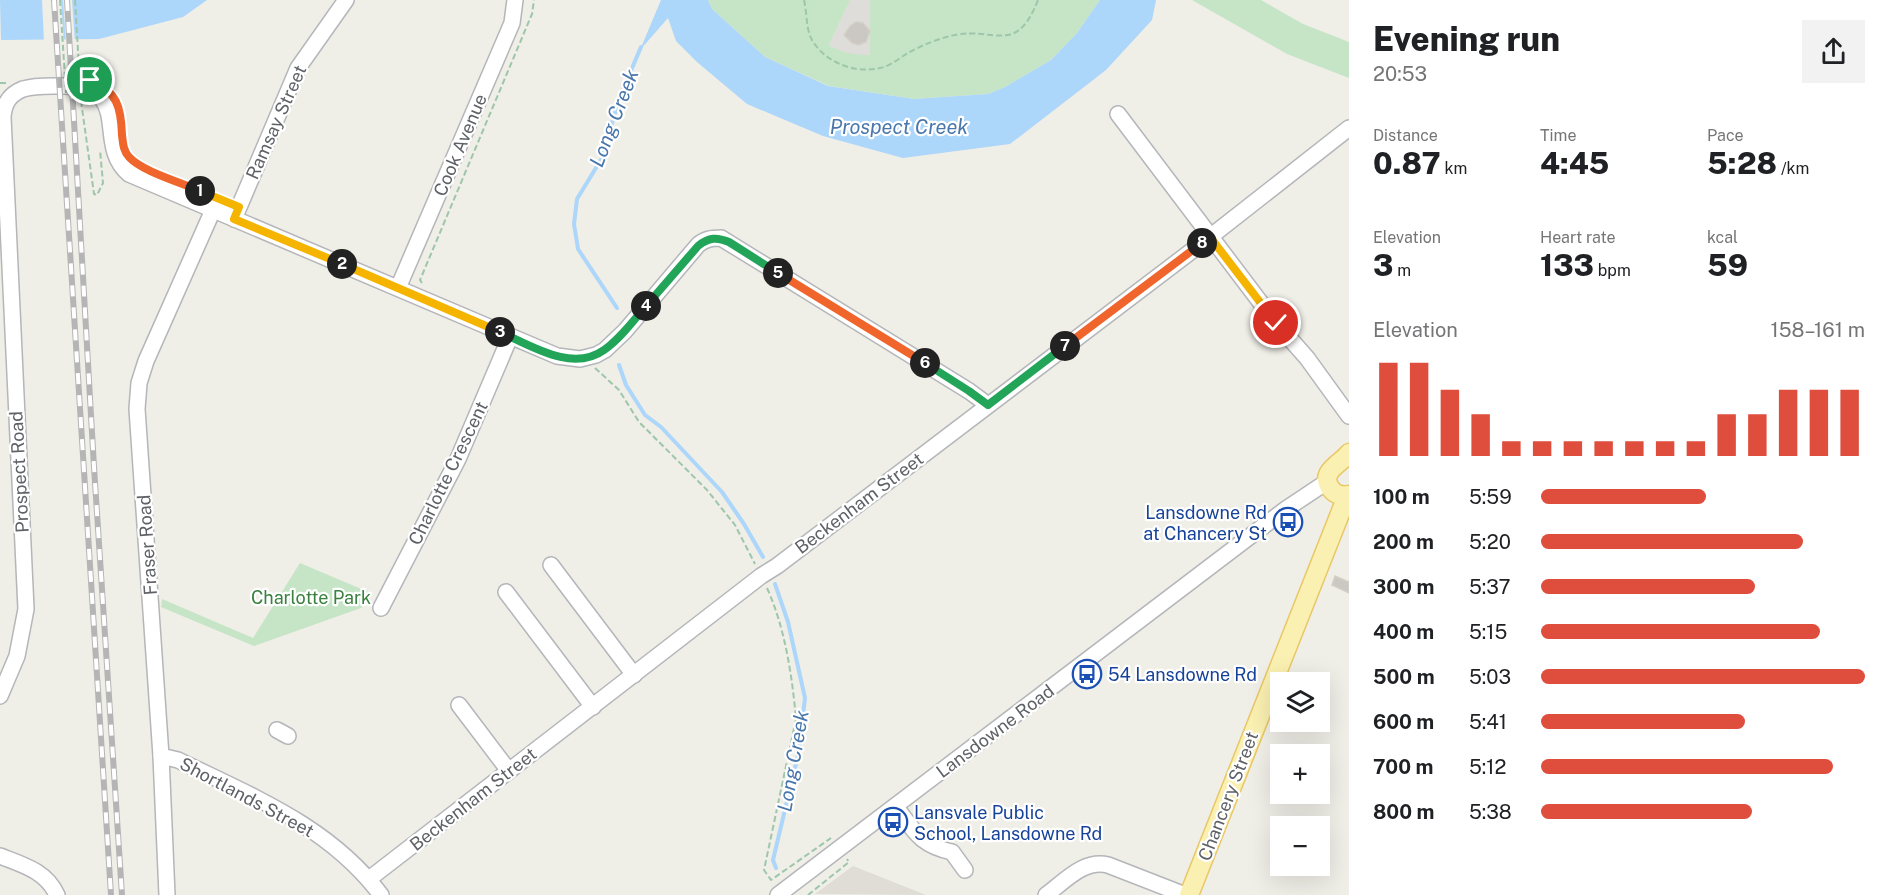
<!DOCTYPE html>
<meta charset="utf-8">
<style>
body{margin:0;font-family:"Public Sans",sans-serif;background:#f2f2f2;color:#202124;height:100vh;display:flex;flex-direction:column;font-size:22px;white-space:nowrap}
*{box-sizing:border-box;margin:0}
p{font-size:20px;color:#757577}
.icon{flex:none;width:33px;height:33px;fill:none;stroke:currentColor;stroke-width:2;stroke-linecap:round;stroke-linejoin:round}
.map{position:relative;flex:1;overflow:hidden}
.panel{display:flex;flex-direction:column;background:#fff;width:540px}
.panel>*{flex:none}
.buttons{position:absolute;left:1270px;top:672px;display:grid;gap:12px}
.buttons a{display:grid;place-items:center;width:60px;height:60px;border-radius:0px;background:#fff;box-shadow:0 6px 24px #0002;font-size:30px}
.pin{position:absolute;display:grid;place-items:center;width:51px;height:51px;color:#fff;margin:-26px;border:3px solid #fff;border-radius:50%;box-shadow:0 2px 6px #0007}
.km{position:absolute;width:30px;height:30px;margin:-15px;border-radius:50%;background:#222;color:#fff;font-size:16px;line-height:30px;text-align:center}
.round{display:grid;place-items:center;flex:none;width:63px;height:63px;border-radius:0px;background:#f2f2f2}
.headline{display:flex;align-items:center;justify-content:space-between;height:102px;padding:0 24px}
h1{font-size:33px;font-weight:800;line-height:45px}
.metrics{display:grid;grid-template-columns:repeat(3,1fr);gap:9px;height:102px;padding:6px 24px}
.metrics div{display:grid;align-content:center}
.metrics b{font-size:30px;font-weight:800}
.metrics small{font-size:16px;font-weight:400}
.metrics p{font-size:16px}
.chart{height:168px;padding:12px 24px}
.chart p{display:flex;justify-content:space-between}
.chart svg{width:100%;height:108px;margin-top:6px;stroke:#df4d3d;stroke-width:6}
ul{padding:0 24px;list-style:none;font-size:20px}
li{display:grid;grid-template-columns:96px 72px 1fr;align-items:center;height:45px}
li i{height:15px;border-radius:8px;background:#df4d3d}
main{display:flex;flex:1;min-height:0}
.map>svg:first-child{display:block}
</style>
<main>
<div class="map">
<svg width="1349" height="895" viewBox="0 0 1349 895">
<rect width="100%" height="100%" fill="#efeee7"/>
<polygon fill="#deddd9" points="850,0 870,0 870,55 853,55 838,50 829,45"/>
<polygon fill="#dfddd5" points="853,866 926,895 815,894"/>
<g fill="#c5e5c6">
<path d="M708 0H850L829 45C843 53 854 55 870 55V0H1100L1077 33 1051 60 1005 87 988 94 914 99 829 86 765 57 712 9Z"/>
<polygon points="1192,0 1261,0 1303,24 1349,42 1349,78 1287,54"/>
<polygon points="300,563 373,594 361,608 254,646 161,607 162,599 253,638"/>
</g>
<g fill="#acd6fa">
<polygon points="0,0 207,0 183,17 99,39 1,40"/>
<polygon points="661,0 708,0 712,9 765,57 828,86 914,99 988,94 1005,87 1051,60 1077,33 1100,0 1156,0 1152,20 1106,70 1010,144 903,158 823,136 747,104 697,62 676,41 668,18 640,50"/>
</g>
<g fill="#efeee7">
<polygon points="42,0 61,0 64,43 44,43"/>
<polygon points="63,0 72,0 75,43 66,43"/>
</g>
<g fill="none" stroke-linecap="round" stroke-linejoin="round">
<g stroke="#acd6fa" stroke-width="4">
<polyline points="617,308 578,249 574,224 577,199 602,158 619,99 641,47"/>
<polyline points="619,365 626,385 645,415 661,427 722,492 744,524 763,557"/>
<polyline points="775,584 788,622 805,698 798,755 773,860 776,868"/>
</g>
</g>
<g fill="#cbc8c4" stroke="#d4d0c5" stroke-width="1.5">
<polygon points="856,22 863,23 870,31 866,42 859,45 852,43 844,35 850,26"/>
<polygon points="1335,576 1349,582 1349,593 1332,585"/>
</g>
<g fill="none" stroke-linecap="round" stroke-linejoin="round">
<g stroke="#b4b6ba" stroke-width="18">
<g id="minor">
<polyline points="1118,114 1276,323 1307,358 1349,416"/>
<polyline points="234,219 298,68 346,0"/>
<polyline points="398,288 512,23 515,0"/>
<polyline points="551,565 634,675"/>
<polyline points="506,592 593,707"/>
<polyline points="381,608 458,459 510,337"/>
<path d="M0 696 17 656 26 609 3 117C4 103 10 94 23 89 36 85 50 86 64 86 135 87 93 144 129 174L557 356 580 359 596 355 605 350 625 331 698 245C705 239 711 238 721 238L969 391 988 405"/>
<polyline points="459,705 509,771"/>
<polyline points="277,730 288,736"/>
<path d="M161 756 178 760C253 797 329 826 381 895"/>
<path d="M896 807C915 832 920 845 952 852L965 870"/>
<path d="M0 856C23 865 46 871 57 895"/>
<polyline points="369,879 761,576 777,566 1210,237 1349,128"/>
<polyline points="167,895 161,756 137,409 139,383 146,361 213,210"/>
<polyline points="778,895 1286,509 1328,481"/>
<path d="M1046 895C1065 881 1084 859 1108 865L1185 895"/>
</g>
</g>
<g stroke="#e9c766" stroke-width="21">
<g id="major">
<path d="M1349 453C1341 464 1318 472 1331 489 1335 495 1343 496 1349 495"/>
<polyline points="1189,895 1347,496"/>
</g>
</g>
<g stroke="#9ec6ab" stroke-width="2" stroke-dasharray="6 3" stroke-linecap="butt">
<path d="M804 0C807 12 806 30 812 40 826 64 858 75 884 67 893 64 901 57 908 53 922 45 940 38 955 35 995 27 1016 56 1038 0"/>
<polyline points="0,83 8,83"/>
<polyline points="81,101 94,194 97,195 103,183 100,150"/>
<polyline points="422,283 420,280 532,14 534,0"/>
<polyline points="595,368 619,390 639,422 707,490 735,525 755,564"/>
<path d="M767 588C785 628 792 675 796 719L764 870 771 880 831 838"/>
<polyline points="808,895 849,862 847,859"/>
</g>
<use href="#minor" stroke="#fff" stroke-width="15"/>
<use href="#major" stroke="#faf0b1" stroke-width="18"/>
<g stroke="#b5b5b6" stroke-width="6">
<g id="rail">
<polyline points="54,0 111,895"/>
<polyline points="67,0 94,467 122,895"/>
</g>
</g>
<use href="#rail" stroke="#fff" stroke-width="4" stroke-dasharray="11" stroke-linecap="butt"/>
<g stroke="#9ec6ab" stroke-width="2" stroke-dasharray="6 3" stroke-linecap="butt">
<polyline points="60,0 66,93"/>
<polyline points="75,0 81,101"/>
</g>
</g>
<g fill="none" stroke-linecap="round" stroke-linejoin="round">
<g stroke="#fff" stroke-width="12">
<path id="split-1" d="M90 80C117 92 121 106 122 135 123 143 123 150 129 157 143 172 180 182 200 191"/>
</g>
<g stroke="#fff" stroke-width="12">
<polyline id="split-2" points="200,191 239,207 234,219 342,264"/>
</g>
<g stroke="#fff" stroke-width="12">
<polyline id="split-3" points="342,264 500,332"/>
</g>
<g stroke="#fff" stroke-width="12">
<path id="split-4" d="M500 332C530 345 572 373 604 350 620 339 633 321 646 306"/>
</g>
<g stroke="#fff" stroke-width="12">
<path id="split-5" d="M646 306 698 246C709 237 717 237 729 242L778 273"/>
</g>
<g stroke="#fff" stroke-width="12">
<polyline id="split-6" points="778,273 925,363"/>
</g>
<g stroke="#fff" stroke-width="12">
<polyline id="split-7" points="925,363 969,391 988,405 1065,346"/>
</g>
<g stroke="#fff" stroke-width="12">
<polyline id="split-8" points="1065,346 1202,243"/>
</g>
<g stroke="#fff" stroke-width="12">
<polyline id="split-9" points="1202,243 1210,237 1276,323"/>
</g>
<use href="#split-1" stroke="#f0652b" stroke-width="8"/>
<use href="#split-2" stroke="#f5b400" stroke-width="8"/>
<use href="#split-3" stroke="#f5b400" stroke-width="8"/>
<use href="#split-4" stroke="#22a559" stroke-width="8"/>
<use href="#split-5" stroke="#22a559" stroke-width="8"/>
<use href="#split-6" stroke="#f0652b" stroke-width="8"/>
<use href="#split-7" stroke="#22a559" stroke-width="8"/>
<use href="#split-8" stroke="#f0652b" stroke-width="8"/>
<use href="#split-9" stroke="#f5b400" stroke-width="8"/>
</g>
<defs>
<g id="bus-ring" transform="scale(1.5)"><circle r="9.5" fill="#fff" stroke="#1a4fb4" stroke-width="1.5"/><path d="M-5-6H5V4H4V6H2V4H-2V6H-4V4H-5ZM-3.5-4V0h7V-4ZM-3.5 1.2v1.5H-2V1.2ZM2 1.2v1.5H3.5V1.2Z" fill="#1a4fb4"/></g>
</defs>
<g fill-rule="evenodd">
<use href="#bus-ring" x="1288" y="522"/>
<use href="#bus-ring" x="1087" y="674"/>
<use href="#bus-ring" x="893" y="822"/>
</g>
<g text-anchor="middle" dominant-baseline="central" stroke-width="4.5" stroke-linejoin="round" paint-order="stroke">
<g font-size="18" fill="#5e6166" stroke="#fff">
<text transform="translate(276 122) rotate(-66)">Ramsay Street</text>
<text transform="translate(460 145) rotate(-67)">Cook Avenue</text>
<text transform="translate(19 472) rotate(-93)">Prospect Road</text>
<text transform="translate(448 473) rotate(-64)">Charlotte Crescent</text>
<text transform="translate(859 503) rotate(-37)">Beckenham Street</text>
<text transform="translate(147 545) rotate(-94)">Fraser Road</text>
<text transform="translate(995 731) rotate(-37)">Lansdowne Road</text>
<text transform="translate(1228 796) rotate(-69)">Chancery Street</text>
<text transform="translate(247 797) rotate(28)">Shortlands Street</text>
<text transform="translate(473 799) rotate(-38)">Beckenham Street</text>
</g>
<g font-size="18" fill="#164399" stroke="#fff" text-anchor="start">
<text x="1267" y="512" text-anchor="end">Lansdowne Rd<tspan x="1267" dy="21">at Chancery St</tspan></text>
<text x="1108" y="674">54 Lansdowne Rd</text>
<text x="914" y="812">Lansvale Public<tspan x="914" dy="21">School, Lansdowne Rd</tspan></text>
</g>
<g font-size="18" fill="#3a813f" stroke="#fff">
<text x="311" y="597">Charlotte Park</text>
</g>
<g font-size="20" font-style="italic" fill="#4977ac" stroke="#fff">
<text transform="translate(614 118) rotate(-69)">Long Creek</text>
<text x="899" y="127">Prospect Creek</text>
<text transform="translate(793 761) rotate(-80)">Long Creek</text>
</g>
</g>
</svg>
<div class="buttons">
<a><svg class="icon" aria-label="layers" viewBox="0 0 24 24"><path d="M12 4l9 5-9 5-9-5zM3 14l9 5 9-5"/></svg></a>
<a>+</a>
<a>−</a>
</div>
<div class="pin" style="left:90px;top:80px;background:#1e9e55"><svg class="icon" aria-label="arrive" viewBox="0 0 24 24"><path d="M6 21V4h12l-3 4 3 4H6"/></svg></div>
<div class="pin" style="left:1276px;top:323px;background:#d93025"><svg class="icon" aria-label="check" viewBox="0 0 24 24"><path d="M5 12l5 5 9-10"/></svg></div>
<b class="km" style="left:200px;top:191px">1</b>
<b class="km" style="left:342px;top:264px">2</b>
<b class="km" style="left:500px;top:332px">3</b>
<b class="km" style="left:646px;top:306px">4</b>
<b class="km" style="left:778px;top:273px">5</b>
<b class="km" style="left:925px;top:363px">6</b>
<b class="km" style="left:1065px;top:346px">7</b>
<b class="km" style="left:1202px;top:243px">8</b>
</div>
<section class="panel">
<div class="headline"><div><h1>Evening run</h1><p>20:53</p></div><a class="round"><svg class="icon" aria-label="share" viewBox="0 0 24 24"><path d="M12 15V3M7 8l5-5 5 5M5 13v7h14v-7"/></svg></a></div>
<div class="metrics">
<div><p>Distance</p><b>0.87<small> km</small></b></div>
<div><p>Time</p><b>4:45</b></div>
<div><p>Pace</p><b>5:28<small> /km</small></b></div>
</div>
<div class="metrics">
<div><p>Elevation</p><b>3<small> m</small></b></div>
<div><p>Heart rate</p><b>133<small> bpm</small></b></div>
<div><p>kcal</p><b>59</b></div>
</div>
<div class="chart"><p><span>Elevation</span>158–161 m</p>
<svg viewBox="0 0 160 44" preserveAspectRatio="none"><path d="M5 44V6M15 44V6M25 44V17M35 44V27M45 44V38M55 44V38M65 44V38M75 44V38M85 44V38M95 44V38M105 44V38M115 44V27M125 44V27M135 44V17M145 44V17M155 44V17"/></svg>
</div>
<ul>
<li><b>100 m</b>5:59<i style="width:51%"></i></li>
<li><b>200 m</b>5:20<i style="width:81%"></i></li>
<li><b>300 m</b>5:37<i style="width:66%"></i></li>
<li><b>400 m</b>5:15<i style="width:86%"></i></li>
<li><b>500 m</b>5:03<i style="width:100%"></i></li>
<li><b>600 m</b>5:41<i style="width:63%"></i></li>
<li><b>700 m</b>5:12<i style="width:90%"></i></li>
<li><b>800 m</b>5:38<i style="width:65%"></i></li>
</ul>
</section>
</main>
